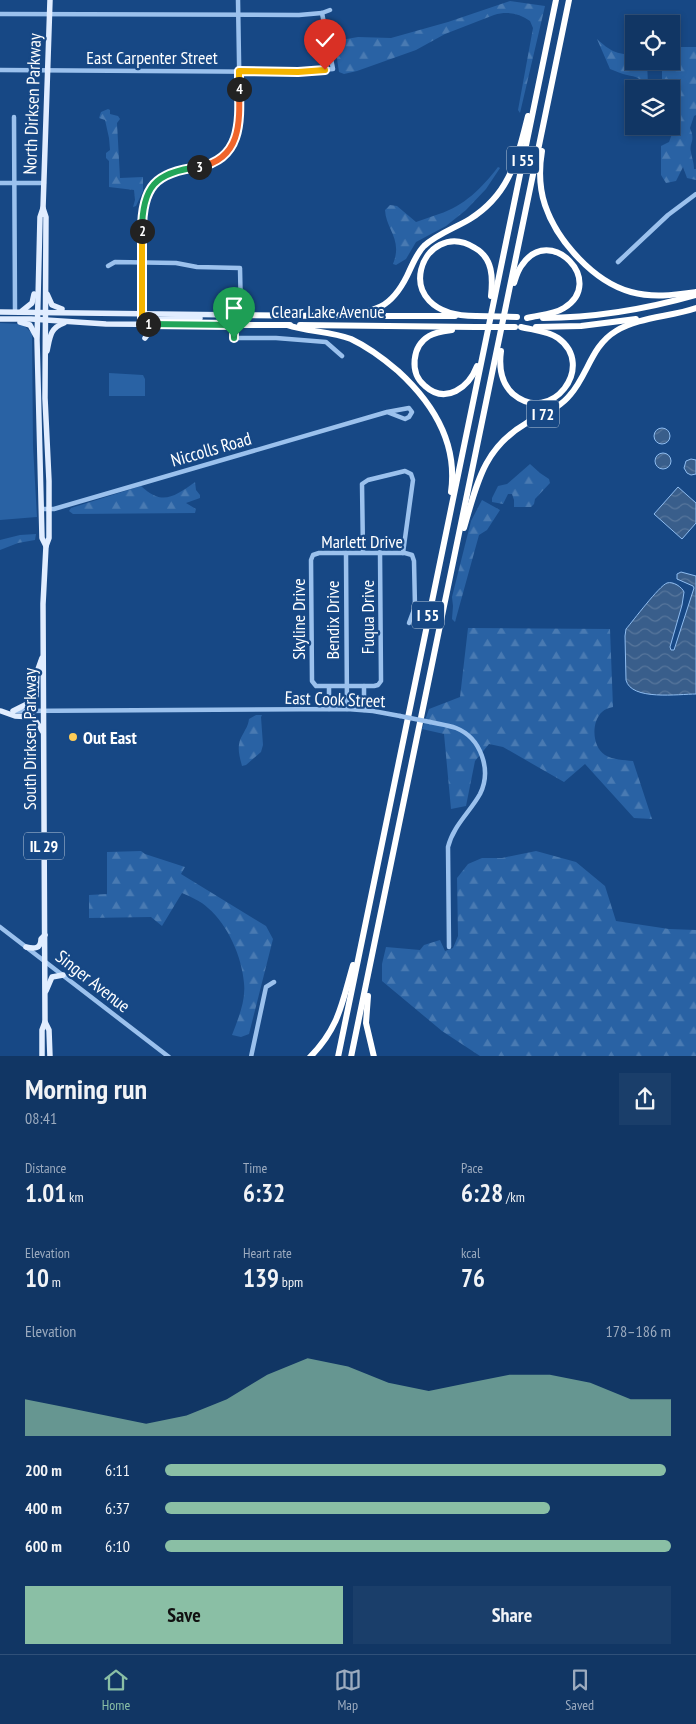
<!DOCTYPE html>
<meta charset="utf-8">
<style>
body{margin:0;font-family:"PT Sans Narrow",sans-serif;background:#1a3e6a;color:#f1f3f6;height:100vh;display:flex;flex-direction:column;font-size:19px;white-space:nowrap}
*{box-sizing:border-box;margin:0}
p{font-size:16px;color:#9cabbf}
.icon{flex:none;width:28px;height:28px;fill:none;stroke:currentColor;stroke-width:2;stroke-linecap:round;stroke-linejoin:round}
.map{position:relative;height:1056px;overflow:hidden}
.sheet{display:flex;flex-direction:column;background:#113664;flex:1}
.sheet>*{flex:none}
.tools{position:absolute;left:625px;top:15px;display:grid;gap:10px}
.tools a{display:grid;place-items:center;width:55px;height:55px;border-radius:0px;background:#113664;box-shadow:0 2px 8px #0003,0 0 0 1px #305078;font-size:25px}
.pin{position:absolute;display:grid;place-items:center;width:42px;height:42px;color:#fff;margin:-51px -21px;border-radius:50% 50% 50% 0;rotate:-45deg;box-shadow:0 0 5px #0007}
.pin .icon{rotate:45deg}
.km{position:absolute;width:25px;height:25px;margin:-12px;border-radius:50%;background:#222;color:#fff;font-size:14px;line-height:25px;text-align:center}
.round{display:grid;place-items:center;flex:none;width:52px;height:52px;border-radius:0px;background:#1a3e6a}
.headline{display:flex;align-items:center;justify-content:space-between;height:85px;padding:0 25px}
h1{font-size:28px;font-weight:600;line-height:38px}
.figures{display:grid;grid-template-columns:repeat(3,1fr);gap:8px;height:85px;padding:5px 25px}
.figures div{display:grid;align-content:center}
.figures b{font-size:25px;font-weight:600}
.figures small{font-size:14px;font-weight:400}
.figures p{font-size:14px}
.chart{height:140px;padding:10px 25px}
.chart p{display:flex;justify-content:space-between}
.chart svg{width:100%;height:90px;margin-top:5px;fill:#8abfa5;opacity:.7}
.primary-button{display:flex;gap:10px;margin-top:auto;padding:10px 25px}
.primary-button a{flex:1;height:58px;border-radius:0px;background:#8abfa5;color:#111;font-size:20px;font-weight:600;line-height:58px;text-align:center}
.primary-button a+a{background:#1a3e6a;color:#f1f3f6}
ul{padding:0 25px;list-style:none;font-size:16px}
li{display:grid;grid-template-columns:80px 60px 1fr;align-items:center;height:38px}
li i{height:12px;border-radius:6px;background:#8abfa5}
.tab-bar{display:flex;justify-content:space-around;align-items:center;height:70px;border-top:1px solid #305078;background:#113664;font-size:14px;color:#9cabbf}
.tab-bar a{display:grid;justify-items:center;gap:2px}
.tab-bar .selected{color:#8abfa5}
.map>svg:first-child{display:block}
</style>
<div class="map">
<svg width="696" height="1057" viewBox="0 0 696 1057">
<defs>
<pattern id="forest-firs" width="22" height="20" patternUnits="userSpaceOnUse" patternTransform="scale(1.25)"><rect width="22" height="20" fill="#2962a4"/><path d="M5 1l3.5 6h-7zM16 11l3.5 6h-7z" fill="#497ab2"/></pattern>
<pattern id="water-waves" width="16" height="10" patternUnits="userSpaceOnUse" patternTransform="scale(1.25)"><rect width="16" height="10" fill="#395e8b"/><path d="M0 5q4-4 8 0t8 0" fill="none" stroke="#57769c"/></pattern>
</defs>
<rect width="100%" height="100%" fill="#174885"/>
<g fill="#2962a4">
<polygon points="0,323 22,324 32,333 33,446 37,517 0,520"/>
<polygon points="109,373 143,375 145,379 145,396 109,396"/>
</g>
<g fill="url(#forest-firs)">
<path d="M510 1 545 6 520 113 518 110 533 28 530 21C519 13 507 11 494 15L445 34 416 50 357 71 344 74 339 72 336 52 341 40 358 37 391 38 448 22Z"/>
<path d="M597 39C610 51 616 54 634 55V61H647L648 85 644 87C641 77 636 77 627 75 622 74 616 71 610 69Z"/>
<path d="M671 47H696V115L694 116 690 128C696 142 689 142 691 152 692 159 694 162 694 169H696V180L687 178 683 167 676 181 666 183 661 175V146L669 142 672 134 661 126H671V89H662V61H671Z"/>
<polygon points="108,109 110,110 110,114 118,116 120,119 117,123 120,178 143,177 143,191 136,206 133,207 135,200 134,190 109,187 109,161 106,158 106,153 110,150 109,138 105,120 99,118 101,112"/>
<path d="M498 167 500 168 486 189 466 210 446 226 416 242 406 259 396 265 393 264C403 239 386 230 385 210L390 205 397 206 416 222C424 219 431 217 439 214 464 206 482 188 498 167Z"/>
<polygon points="530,464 540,473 549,479 550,483 535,499 534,504 531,507 514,507 514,500 512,494 508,494 503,504 492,502 492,498 498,486 507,484"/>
<path d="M195 482 196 490 200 495V498L186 503 196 509 195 513 73 514 69 511 71 508 141 486C162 506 174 497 195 482Z"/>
<polygon points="482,500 500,510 487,530 479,535 455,622 452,619 453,606 452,597 471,521"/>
<polygon points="36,534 35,540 18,543 0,550 0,540 20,535"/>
<path d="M468 628 610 629 613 707C609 708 605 709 602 712 591 722 592 747 605 755 614 760 623 760 633 761L652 819 634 818 585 764 564 782 503 747 489 744 475 761 466 806 451 809 444 734 422 729 429 709 460 697Z"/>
<path d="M256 715H262L261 717 263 745 261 752 246 765 242 766C239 754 236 745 243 734 246 728 248 726 249 719Z"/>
<path d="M141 851 145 854 185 867 181 874 266 926 273 939 249 1034 241 1037 232 1035C238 1019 246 1001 244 983 242 957 228 925 208 908 201 901 191 897 182 893L162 926 151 917 89 918V895L107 894V852Z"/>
<polygon points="536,851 576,862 605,886 616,921 669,929 696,930 696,1056 480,1056 442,1031 382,981 382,964 386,947 420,950 424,945 440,940 445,951 453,948 458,936 457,878 468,864 482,858 502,858"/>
</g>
<g fill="url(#water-waves)" stroke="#8ebcf0">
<circle cx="662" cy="436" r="8"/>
<circle cx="663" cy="461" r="8"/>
<polygon points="691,459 696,460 696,474 691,475 687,473 684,468 686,461"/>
<polygon points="678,487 696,503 696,523 682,539 654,514"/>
<path d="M681 572 696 576V694C679 694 631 701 626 680L625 636 626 629C633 621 659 586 667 583 673 581 682 587 684 592L682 605 670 647 671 650H674L694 588 693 586 677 579V574Z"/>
</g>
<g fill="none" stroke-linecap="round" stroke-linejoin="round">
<g stroke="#9bc1ed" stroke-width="4.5">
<polyline points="0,14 299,15 322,13 330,10"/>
<polyline points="0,70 298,72 333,69 322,13"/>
<polyline points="14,117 15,311"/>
<polyline points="0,183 44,183"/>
<polyline points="618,262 668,215 696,194"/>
<polyline points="108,266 115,262 176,263 197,267 240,268 241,315"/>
<path d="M142 324V216C145 193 158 174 182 169 189 167 197 168 205 166 226 160 238 140 240 119L238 0"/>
<polyline points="234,325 234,338 276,338 326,342 342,356"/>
<polyline points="42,509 54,509 387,412 409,408 412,412 409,417 405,419 387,412"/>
<polyline points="363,552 362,484 368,480 405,471 411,474 413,480 403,553"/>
<polyline points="380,552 381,681 378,685 374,686 316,686 312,681 311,560 313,555 319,553 405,553 412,555 414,561 415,607 409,623"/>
<polyline points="346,553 347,709"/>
<polyline points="364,686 364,710"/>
<polyline points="329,687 329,709"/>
<polyline points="14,711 347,709 373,711 400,716"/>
<path d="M430 722C439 724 448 725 456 728 481 738 492 770 480 794 470 812 453 826 448 847L449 947"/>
<polyline points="0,927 169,1057"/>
<polyline points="251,1057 266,987 274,982"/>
</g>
<g stroke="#e1edff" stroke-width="5.5">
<polyline points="47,294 52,305 62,309"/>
<polyline points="22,311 32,303 34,294"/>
<polyline points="0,312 241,315"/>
<polyline points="0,319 31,319 106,324 234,325"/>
<polyline points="147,320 200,318"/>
<polyline points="20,322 30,325 36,336"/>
<polyline points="145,338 153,327 158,324"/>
<path d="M47 351C50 337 50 328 64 323"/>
<polyline points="46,546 42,538 37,340 40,217 43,208 50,0"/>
<polyline points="1,711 15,716 33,717 43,732"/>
<polyline points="13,711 29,703 36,696 37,672 42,658"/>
<path d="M26 947C34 949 41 949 41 939L45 935"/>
<polyline points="46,991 52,977 63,975"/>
<polyline points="45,1022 49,1030 50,1057"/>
<polyline points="42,1057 42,1030 45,1022 43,604 46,546 49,538 49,481 45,398 46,217 43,208"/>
</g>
<g stroke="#fff" stroke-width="6">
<path d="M542 151C539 169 539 187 545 205 557 241 594 282 631 292 653 298 674 295 696 292"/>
<path d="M514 283C516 277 518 270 522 265 550 223 607 282 564 308 553 315 539 315 527 318"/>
<polyline points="241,315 335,316"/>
<path d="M332 316C370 311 388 314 407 276 412 266 416 254 424 246 437 234 455 228 470 219 510 194 517 159 528 116"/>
<polyline points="360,316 455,316"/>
<path d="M476 316C383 316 423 215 475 248 493 258 493 278 491 296"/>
<path d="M543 318C595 318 647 309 696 295"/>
<polyline points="234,325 290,325"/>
<path d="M287 325C308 332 330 331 351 339 368 347 384 359 398 371 433 403 458 443 451 492"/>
<polyline points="300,325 475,327"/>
<polyline points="536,327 581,326 636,319"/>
<path d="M452 330C445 331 436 332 429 336 412 346 409 373 425 386 446 405 469 387 477 366"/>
<path d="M501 351C499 366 501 383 513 394 551 426 597 366 558 338 548 331 533 330 521 327"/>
<path d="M464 528C477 484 483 449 525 424 540 415 559 409 570 395 588 375 591 346 616 331 639 317 670 317 696 308"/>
<polyline points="368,996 366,1023 374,1057"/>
<path d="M310 1057C339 1028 342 1003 353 965"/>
<polyline points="338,1057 556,0"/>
<polyline points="351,1057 569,0"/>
</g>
<polyline stroke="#9bc1ed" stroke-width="4.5" points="400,716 430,722"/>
<g stroke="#fff" stroke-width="6">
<polyline points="476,316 517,317"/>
<polyline points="475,327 515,327"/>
</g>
</g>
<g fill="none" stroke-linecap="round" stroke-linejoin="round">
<g stroke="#fff" stroke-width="10">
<polyline id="split-1" points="148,324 234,325 234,338"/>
</g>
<g stroke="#fff" stroke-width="10">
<polyline id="split-2" points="142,231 142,324 148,324"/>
</g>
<g stroke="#fff" stroke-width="10">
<path id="split-3" d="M142 231C142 187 155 172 199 167"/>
</g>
<g stroke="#fff" stroke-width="10">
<path id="split-4" d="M199 167C241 159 240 123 239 89"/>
</g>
<g stroke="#fff" stroke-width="10">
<polyline id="split-5" points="239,89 239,71 298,72 325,70"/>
</g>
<use href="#split-1" stroke="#22a559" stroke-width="6"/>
<use href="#split-2" stroke="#f5b400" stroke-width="6"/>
<use href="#split-3" stroke="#22a559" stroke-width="6"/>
<use href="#split-4" stroke="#f0652b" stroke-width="6"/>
<use href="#split-5" stroke="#f5b400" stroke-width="6"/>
</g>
<circle fill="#ffcd57" stroke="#174885" stroke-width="2" cx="73" cy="737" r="5"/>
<g text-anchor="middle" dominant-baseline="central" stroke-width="4.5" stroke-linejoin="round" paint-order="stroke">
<g fill="#174885" stroke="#b9c8da" stroke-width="1">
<rect x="507" y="146.5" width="32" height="27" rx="4"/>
<rect x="527" y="400.5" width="32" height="27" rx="4"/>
<rect x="412" y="601.5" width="32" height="27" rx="4"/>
<rect x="24" y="832.5" width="40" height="27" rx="4"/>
</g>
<g font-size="16" font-weight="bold" fill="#fff">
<text x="523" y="160">I 55</text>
<text x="543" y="414">I 72</text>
<text x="428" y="615">I 55</text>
<text x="44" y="846">IL 29</text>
</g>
<g font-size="18" fill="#fff" stroke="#174885">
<text x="152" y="57">East Carpenter Street</text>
<text transform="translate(32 104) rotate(-88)">North Dirksen Parkway</text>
<text x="328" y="311">Clear Lake Avenue</text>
<text transform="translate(211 449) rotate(-16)">Niccolls Road</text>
<text x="362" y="541">Marlett Drive</text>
<text transform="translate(367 617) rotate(-90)">Fuqua Drive</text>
<text transform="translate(298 619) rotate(-90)">Skyline Drive</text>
<text transform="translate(332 620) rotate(-90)">Bendix Drive</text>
<text transform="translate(335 699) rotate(2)">East Cook Street</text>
<text transform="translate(29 739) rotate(-90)">South Dirksen Parkway</text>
<text transform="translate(93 981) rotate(38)">Singer Avenue</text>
</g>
<g font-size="18" font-weight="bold" fill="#fff" stroke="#174885" text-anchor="start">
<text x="83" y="737">Out East</text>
</g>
</g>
</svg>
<div class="tools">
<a><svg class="icon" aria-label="locate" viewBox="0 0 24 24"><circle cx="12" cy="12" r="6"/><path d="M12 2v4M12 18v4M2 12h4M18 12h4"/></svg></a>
<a><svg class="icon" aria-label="layers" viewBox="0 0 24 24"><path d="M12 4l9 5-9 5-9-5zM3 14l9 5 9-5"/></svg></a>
</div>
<div class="pin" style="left:234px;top:338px;background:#1e9e55"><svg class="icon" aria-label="arrive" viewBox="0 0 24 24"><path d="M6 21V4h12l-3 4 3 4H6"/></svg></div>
<div class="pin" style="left:325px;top:70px;background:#d93025"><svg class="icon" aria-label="check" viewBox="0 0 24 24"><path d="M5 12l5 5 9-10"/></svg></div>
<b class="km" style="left:148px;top:324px">1</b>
<b class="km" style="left:142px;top:231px">2</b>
<b class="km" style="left:199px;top:167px">3</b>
<b class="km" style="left:239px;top:89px">4</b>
</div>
<section class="sheet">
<div class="headline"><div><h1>Morning run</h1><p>08:41</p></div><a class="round"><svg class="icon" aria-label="share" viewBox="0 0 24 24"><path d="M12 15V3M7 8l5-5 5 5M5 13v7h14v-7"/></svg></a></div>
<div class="figures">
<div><p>Distance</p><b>1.01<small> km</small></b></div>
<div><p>Time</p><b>6:32</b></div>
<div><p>Pace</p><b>6:28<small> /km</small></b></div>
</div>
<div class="figures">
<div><p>Elevation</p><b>10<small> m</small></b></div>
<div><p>Heart rate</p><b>139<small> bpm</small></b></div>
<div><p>kcal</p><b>76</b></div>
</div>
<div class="chart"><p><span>Elevation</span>178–186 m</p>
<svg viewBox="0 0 160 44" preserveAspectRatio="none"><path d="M0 44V26L10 30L20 34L30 38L40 34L50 26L60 14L70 6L80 10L90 18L100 22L110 18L120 14L130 14L140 18L150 26L160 26V44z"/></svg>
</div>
<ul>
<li><b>200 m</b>6:11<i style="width:99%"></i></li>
<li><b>400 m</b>6:37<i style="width:76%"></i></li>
<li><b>600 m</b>6:10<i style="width:100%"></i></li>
</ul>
<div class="primary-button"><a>Save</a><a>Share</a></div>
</section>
<nav class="tab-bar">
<a class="selected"><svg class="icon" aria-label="home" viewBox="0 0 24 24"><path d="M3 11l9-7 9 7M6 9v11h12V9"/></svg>Home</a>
<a><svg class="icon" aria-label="map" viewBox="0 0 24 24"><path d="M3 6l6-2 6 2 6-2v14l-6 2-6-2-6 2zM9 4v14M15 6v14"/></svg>Map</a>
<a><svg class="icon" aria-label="saved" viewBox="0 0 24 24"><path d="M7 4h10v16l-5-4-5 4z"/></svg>Saved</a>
</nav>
